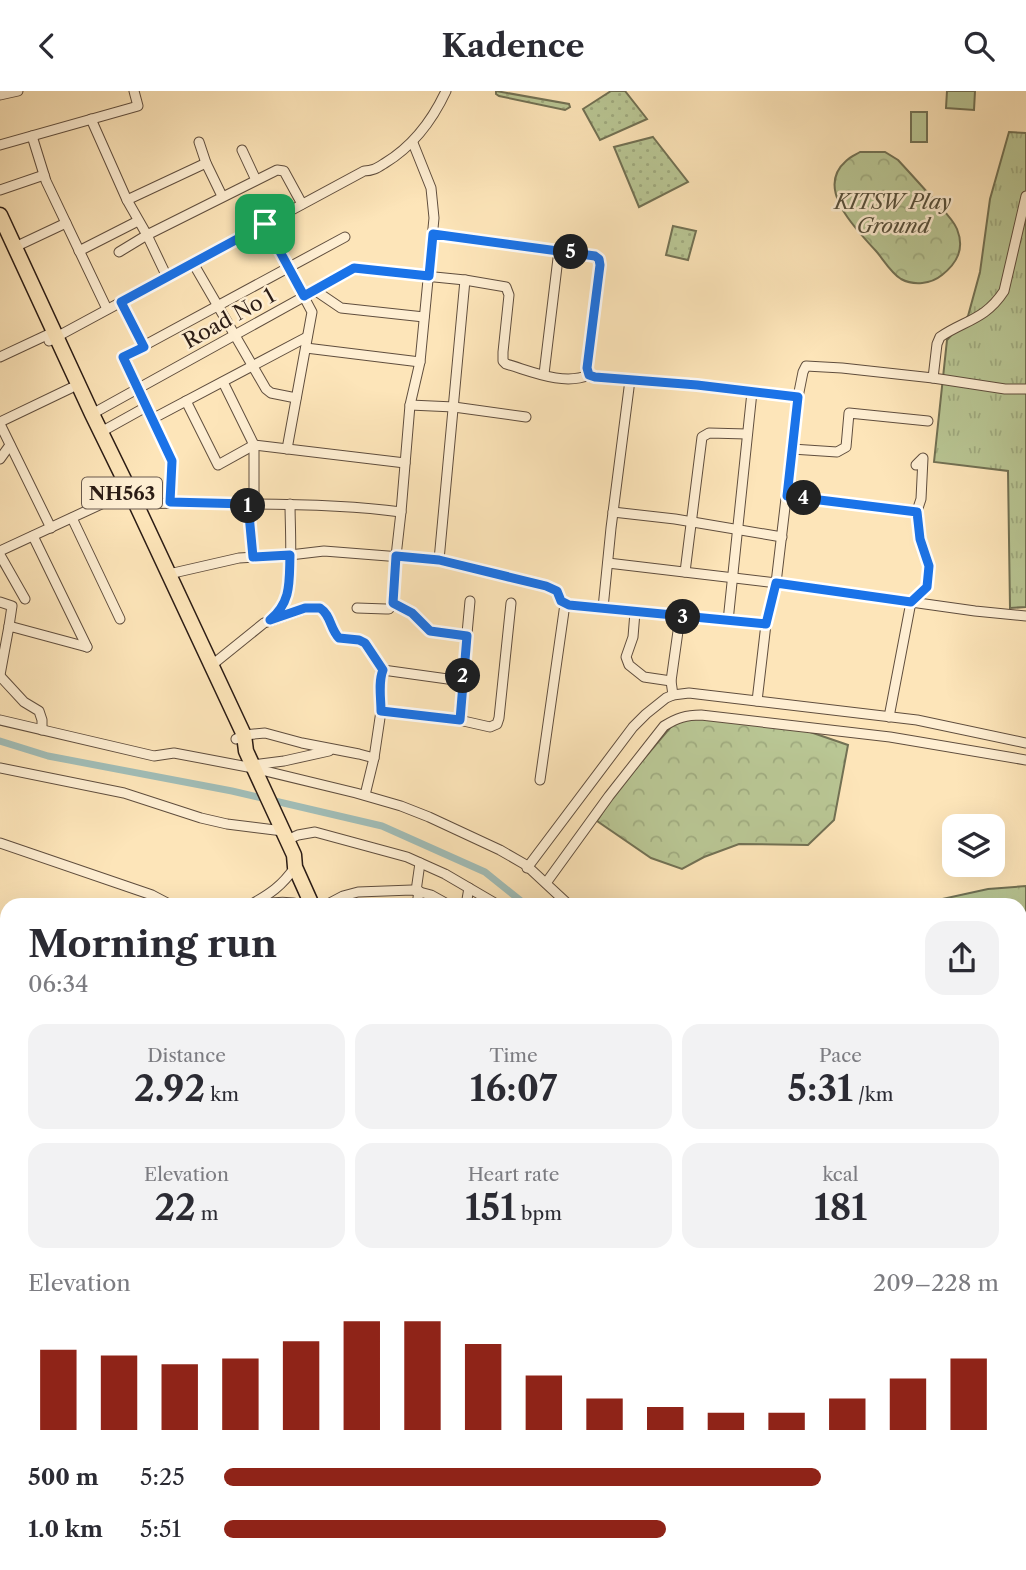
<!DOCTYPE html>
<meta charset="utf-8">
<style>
body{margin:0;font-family:"Libre Caslon Text",serif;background:#f2f2f3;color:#2b2b33;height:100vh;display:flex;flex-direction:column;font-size:26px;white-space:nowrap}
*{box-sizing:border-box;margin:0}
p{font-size:23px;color:#7c7c81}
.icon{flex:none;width:38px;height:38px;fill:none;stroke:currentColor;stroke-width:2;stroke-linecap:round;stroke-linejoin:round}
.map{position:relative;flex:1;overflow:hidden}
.drawer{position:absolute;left:0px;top:807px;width:1027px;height:674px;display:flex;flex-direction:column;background:#fff;border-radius:21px 21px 0 0;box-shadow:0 7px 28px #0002}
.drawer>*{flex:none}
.controls{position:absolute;left:942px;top:723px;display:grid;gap:14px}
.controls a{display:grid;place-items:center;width:63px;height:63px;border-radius:14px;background:#fff;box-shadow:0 7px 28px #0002;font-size:35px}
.pin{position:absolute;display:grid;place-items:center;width:60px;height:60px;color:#fff;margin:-30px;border-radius:14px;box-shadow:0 4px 10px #0006}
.km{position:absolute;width:35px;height:35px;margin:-18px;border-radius:50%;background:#222;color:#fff;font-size:19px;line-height:35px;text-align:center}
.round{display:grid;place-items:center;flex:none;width:74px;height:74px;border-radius:21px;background:#f2f2f3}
.summary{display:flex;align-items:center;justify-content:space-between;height:119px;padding:0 28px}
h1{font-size:38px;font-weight:800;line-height:52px}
.stats{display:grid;grid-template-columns:repeat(3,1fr);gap:10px;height:119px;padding:7px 28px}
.stats div{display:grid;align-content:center;border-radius:18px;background:#f2f2f3;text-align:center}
.stats b{font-size:35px;font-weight:800}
.stats small{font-size:19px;font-weight:400}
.stats p{font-size:19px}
.chart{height:196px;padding:14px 28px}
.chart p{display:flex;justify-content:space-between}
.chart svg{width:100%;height:126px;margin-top:7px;stroke:#8f2418;stroke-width:6}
ul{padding:0 28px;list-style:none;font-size:23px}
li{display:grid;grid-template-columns:112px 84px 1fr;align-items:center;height:52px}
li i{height:18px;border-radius:9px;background:#8f2418}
header{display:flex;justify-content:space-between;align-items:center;height:91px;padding:0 28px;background:#fff;font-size:32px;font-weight:800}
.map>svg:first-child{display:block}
</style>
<header><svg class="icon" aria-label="back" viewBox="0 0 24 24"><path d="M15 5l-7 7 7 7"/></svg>Kadence<svg class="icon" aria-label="search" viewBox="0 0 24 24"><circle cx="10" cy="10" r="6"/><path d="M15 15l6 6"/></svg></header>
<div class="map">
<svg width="1026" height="1479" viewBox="0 0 1026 1479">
<defs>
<pattern id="grass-tufts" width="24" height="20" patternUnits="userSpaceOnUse" patternTransform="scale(1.75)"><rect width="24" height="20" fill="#b9c694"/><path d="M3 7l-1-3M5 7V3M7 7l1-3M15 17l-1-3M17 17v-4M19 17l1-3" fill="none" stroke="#9faa7f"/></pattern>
<pattern id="forest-crowns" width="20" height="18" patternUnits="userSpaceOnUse" patternTransform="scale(1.75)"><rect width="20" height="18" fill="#b9c694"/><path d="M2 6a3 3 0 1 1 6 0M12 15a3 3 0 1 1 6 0" fill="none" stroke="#9faa7f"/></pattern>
<pattern id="garden-dots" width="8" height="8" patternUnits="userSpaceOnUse" patternTransform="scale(1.75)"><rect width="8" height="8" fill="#b9c694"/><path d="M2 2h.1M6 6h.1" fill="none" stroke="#9faa7f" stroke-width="1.8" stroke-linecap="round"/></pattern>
<pattern id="water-rules" width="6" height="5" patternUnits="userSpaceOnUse" patternTransform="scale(1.75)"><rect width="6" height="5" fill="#a1bdb7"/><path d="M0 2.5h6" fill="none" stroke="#8ba29c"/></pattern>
</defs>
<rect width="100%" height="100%" fill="#fde5b9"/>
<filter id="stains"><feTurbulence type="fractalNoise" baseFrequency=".00286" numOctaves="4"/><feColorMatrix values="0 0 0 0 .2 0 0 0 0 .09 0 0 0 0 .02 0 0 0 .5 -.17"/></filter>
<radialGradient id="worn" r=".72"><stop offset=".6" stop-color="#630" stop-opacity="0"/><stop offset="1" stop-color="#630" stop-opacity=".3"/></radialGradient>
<g fill="url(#grass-tufts)" stroke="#727154" stroke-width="2">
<polygon points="1009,41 1026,42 1026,516 1010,517 1008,380 934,371 947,249 968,225 980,181 990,108"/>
<polygon points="1026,941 1026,1058 1023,1067 1020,1066 1020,942"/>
<polygon points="1020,1406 1026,1409 1026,1474 1021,1478 1018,1474 1020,1474"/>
</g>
<g fill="url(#forest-crowns)" stroke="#727154" stroke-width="2">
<path d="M860 61H885L898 69C910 82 922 95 934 109 941 117 953 128 957 138 965 158 957 172 942 184 931 193 914 195 901 188 891 182 883 168 876 160 857 139 814 98 846 70 850 66 855 64 860 61Z"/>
<polygon points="680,625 787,633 848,654 834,729 808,754 739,753 704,766 682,778 651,767 597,730 615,702"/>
<polygon points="1026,795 1026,851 1020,852 1020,814 915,814 988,798"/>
<polygon points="935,1474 973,1474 976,1478 979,1479 937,1479"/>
</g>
<g fill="url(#garden-dots)" stroke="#727154" stroke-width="2">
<polygon points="496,0 569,13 570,16 565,19 499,5 496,3"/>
<polygon points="611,0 625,0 647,28 600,49 583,18"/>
<polygon points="653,46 688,91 639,116 614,56"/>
<polygon points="673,135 696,140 688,169 666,164"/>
</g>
<g fill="#b9c694" stroke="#727154" stroke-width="2">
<polygon points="947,0 975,0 974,19 946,17"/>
<rect x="911" y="21" width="16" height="30"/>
</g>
<g fill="url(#water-rules)" stroke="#727d76" stroke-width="2">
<polygon points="7,1282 7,1473 0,1470 0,1291"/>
<polygon points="7,1474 418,1474 414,1479 19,1479"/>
</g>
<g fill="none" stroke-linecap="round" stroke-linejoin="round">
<g stroke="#a1bdb7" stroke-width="7">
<polyline points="0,650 48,665 232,700 382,735 485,781 526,814"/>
<polyline points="905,1474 907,1479"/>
</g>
<g stroke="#604e3e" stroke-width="11">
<g id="minor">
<polyline points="0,4 18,0"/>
<polyline points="91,28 127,109 147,144 167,186"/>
<polyline points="32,45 46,90 107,218"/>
<polyline points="199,51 206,72 222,105"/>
<polyline points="0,54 138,15 134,0"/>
<polyline points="242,59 256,89"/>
<polyline points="0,99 44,84"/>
<polyline points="127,109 206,72"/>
<polyline points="265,133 312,221 287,358"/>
<polyline points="433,143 591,164 597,166 600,174 587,277 589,284 591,286 697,294 798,306"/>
<polyline points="15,156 66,132"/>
<polyline points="79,160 138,130"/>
<polyline points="119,161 147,144 277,79 284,80 302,113"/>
<polyline points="193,172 266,298 271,302 296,307"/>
<polyline points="316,200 341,217 424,226"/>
<polyline points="121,210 144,256"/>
<path d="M49 250 364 80C373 80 377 77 385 72 413 55 432 30 446 0"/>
<polyline points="306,257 420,271"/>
<polyline points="0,266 47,244"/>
<polyline points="544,283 559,159"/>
<path d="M933 287 937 253 940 246C965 229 985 229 1004 200L1026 105"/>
<polyline points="223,291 254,354 254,412"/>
<polyline points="186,310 218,374 254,354 405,372"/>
<polyline points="410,314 454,316 526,326"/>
<path d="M92 323 354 178 465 189 506 196 509 204 503 261V270L506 273C531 280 563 295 589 284"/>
<polyline points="152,328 307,246"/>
<polyline points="0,331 71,297"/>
<polyline points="0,333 51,437"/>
<polyline points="101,341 146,316"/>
<polyline points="792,358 837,361 846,356 849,322 928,330"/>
<polyline points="0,368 10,354"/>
<polyline points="787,405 917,420 921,408 923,367 916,374"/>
<polyline points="170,411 172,370 123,266 345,146"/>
<path d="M136 413C172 411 208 413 245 413 297 413 349 414 401 421"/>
<polyline points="248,413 252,466"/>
<polyline points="613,421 675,428 782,446"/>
<polyline points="72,427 120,528"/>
<polyline points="33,445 87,556"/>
<polyline points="0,460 123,403"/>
<polyline points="0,464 25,508"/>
<polyline points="439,469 465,189"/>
<polyline points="608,472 776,492 975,520 1026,525"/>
<polyline points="685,481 702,346 709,342 747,343"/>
<polyline points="169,483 239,467 290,464 324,460 439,469 546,495 557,500 561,510 569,514 766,533 757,610"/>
<polyline points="0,511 12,515 9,535"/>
<polyline points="393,512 412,522 430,540 467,545"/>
<polyline points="357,517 386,518 389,518 393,512 396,465 401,421 410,314 420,271 434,127 431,97 413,52"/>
<polyline points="603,517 611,437 630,289"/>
<polyline points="635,521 633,546 626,566 629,574 644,586 671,590"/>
<path d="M274 526C278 522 282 518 284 513 294 490 290 439 290 413"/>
<polyline points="728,530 752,301"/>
<polyline points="766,533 776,492 798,306 803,281 806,275 842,277 933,287 1005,298 1026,298"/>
<path d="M212 574 264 532 305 518 313 516 324 520 336 544C343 549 350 547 358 549 370 552 377 570 383 579"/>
<polyline points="0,584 9,535 87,556"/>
<polyline points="0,585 24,611 39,620 42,629 42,639"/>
<polyline points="673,604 671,590 680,526"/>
<polyline points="381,620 459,629 490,636 497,633 499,627 511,512"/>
<polyline points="889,626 911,511 927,496 929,475 920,448 917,420"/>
<polyline points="0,629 154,665 174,662 253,677 356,702 401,715 429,726 500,759 526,774 569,814"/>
<polyline points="459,629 470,510"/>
<polyline points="236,648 244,644 265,642 302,652 359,663 374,667 381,620 381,581 383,579 462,590"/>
<polyline points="252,674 284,670 329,660"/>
<polyline points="0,677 124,702 201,727 227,733 283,740"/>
<polyline points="540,689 565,513"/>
<polyline points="365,704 374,667"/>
<polyline points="287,749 298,744 315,741 407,766 445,783 498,814"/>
<polyline points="0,752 152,804 171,814"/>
<polyline points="527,777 633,636 646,623 666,607 673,604 689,602 917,629 1026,652"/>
<path d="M546 792 609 705 664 635C677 627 686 624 701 624L890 646 1026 669"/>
<polyline points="416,800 420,772"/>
<path d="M250 814C270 803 282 795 295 776"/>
<path d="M261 814C276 810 289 810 304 814"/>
<polyline points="326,814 343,805 358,801 412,799 431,804 449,814"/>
<polyline points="417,814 419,800"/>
<polyline points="466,814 469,797"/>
<polyline points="0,878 7,875"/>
<polyline points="0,895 7,909"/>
<polyline points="0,938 7,936"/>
<polyline points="0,1053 7,1050"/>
<polyline points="7,1120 7,1119"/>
<polyline points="0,1234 7,1225"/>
<polyline points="549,1474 550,1479"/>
<polyline points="825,1474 827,1479"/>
<polyline points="933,1474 936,1479"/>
<polyline points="488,1479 489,1474"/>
<polyline points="674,1479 693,1474"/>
</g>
</g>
<g stroke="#2b1c15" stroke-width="17">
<g id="highway">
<polyline points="0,124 92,323 136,413 244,644 246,660 294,764 295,776 312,814"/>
<polyline points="0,1147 7,1147"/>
<polyline points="0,1157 7,1157"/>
<polyline points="1020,1176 1026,1177"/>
<polyline points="1020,1190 1026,1191"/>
<polyline points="628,1474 631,1479"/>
</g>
</g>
<use href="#minor" stroke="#feeed2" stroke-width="9"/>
<use href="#highway" stroke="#fde5b9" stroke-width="14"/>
</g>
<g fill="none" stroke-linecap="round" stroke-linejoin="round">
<g stroke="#fff" stroke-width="14">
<path id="route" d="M265 133 304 205 354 177 429 185 433 143 595 165 599 168 600 174 587 277 589 284 595 286 697 294 798 306 787 405 917 421 920 448 929 475 927 496 911 511 776 492 766 533 569 514 561 510 557 500 546 495 439 469 396 465 393 512 412 522 430 540 467 545 460 629 381 620C381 607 378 591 383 579L365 552 359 549 339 547C330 538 331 524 320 517H305L270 529C292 510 289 491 290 464L253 466 248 413 170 411 172 370 123 266 144 256 121 211Z"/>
</g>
<use href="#route" stroke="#1a73e8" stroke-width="9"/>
</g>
<g text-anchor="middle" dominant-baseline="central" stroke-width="5" stroke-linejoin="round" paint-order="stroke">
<rect fill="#feeed2" stroke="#6a5b4e" stroke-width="2" x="82" y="386.5" width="80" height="31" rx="5"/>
<g font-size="19" font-weight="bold" fill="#2b1c15">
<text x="122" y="402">NH563</text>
</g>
<g font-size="21" font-style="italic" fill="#564f3b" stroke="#feeed2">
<text x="893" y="110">KITSW Play<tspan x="893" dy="24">Ground</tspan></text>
</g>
<g font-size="21" fill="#2b1c15" stroke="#feeed2">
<text transform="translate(229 227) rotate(-29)">Road No 1</text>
</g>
</g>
<rect width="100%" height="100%" filter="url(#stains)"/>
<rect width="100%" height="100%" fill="url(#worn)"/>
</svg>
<div class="controls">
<a><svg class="icon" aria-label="layers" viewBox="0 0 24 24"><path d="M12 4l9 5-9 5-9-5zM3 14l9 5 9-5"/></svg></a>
</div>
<div class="pin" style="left:265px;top:133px;background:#1e9e55"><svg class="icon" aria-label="arrive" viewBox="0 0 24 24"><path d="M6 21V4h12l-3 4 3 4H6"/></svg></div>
<b class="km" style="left:248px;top:415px">1</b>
<b class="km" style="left:463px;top:585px">2</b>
<b class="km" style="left:683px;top:526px">3</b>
<b class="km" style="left:804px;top:407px">4</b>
<b class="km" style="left:571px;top:161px">5</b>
<section class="drawer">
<div class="summary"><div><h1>Morning run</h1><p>06:34</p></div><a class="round"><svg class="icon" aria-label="share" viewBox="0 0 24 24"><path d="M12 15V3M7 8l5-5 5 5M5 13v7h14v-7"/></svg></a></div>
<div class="stats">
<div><p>Distance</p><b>2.92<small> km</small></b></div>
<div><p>Time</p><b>16:07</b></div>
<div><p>Pace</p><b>5:31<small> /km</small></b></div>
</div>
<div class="stats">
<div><p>Elevation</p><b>22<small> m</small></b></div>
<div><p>Heart rate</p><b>151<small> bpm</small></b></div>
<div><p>kcal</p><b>181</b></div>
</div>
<div class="chart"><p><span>Elevation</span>209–228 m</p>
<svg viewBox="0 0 160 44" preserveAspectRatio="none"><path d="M5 44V16M15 44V18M25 44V21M35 44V19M45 44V13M55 44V6M65 44V6M75 44V14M85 44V25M95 44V33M105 44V36M115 44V38M125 44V38M135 44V33M145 44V26M155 44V19"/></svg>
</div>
<ul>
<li><b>500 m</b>5:25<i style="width:77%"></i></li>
<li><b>1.0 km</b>5:51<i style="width:57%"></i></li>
</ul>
</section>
</div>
